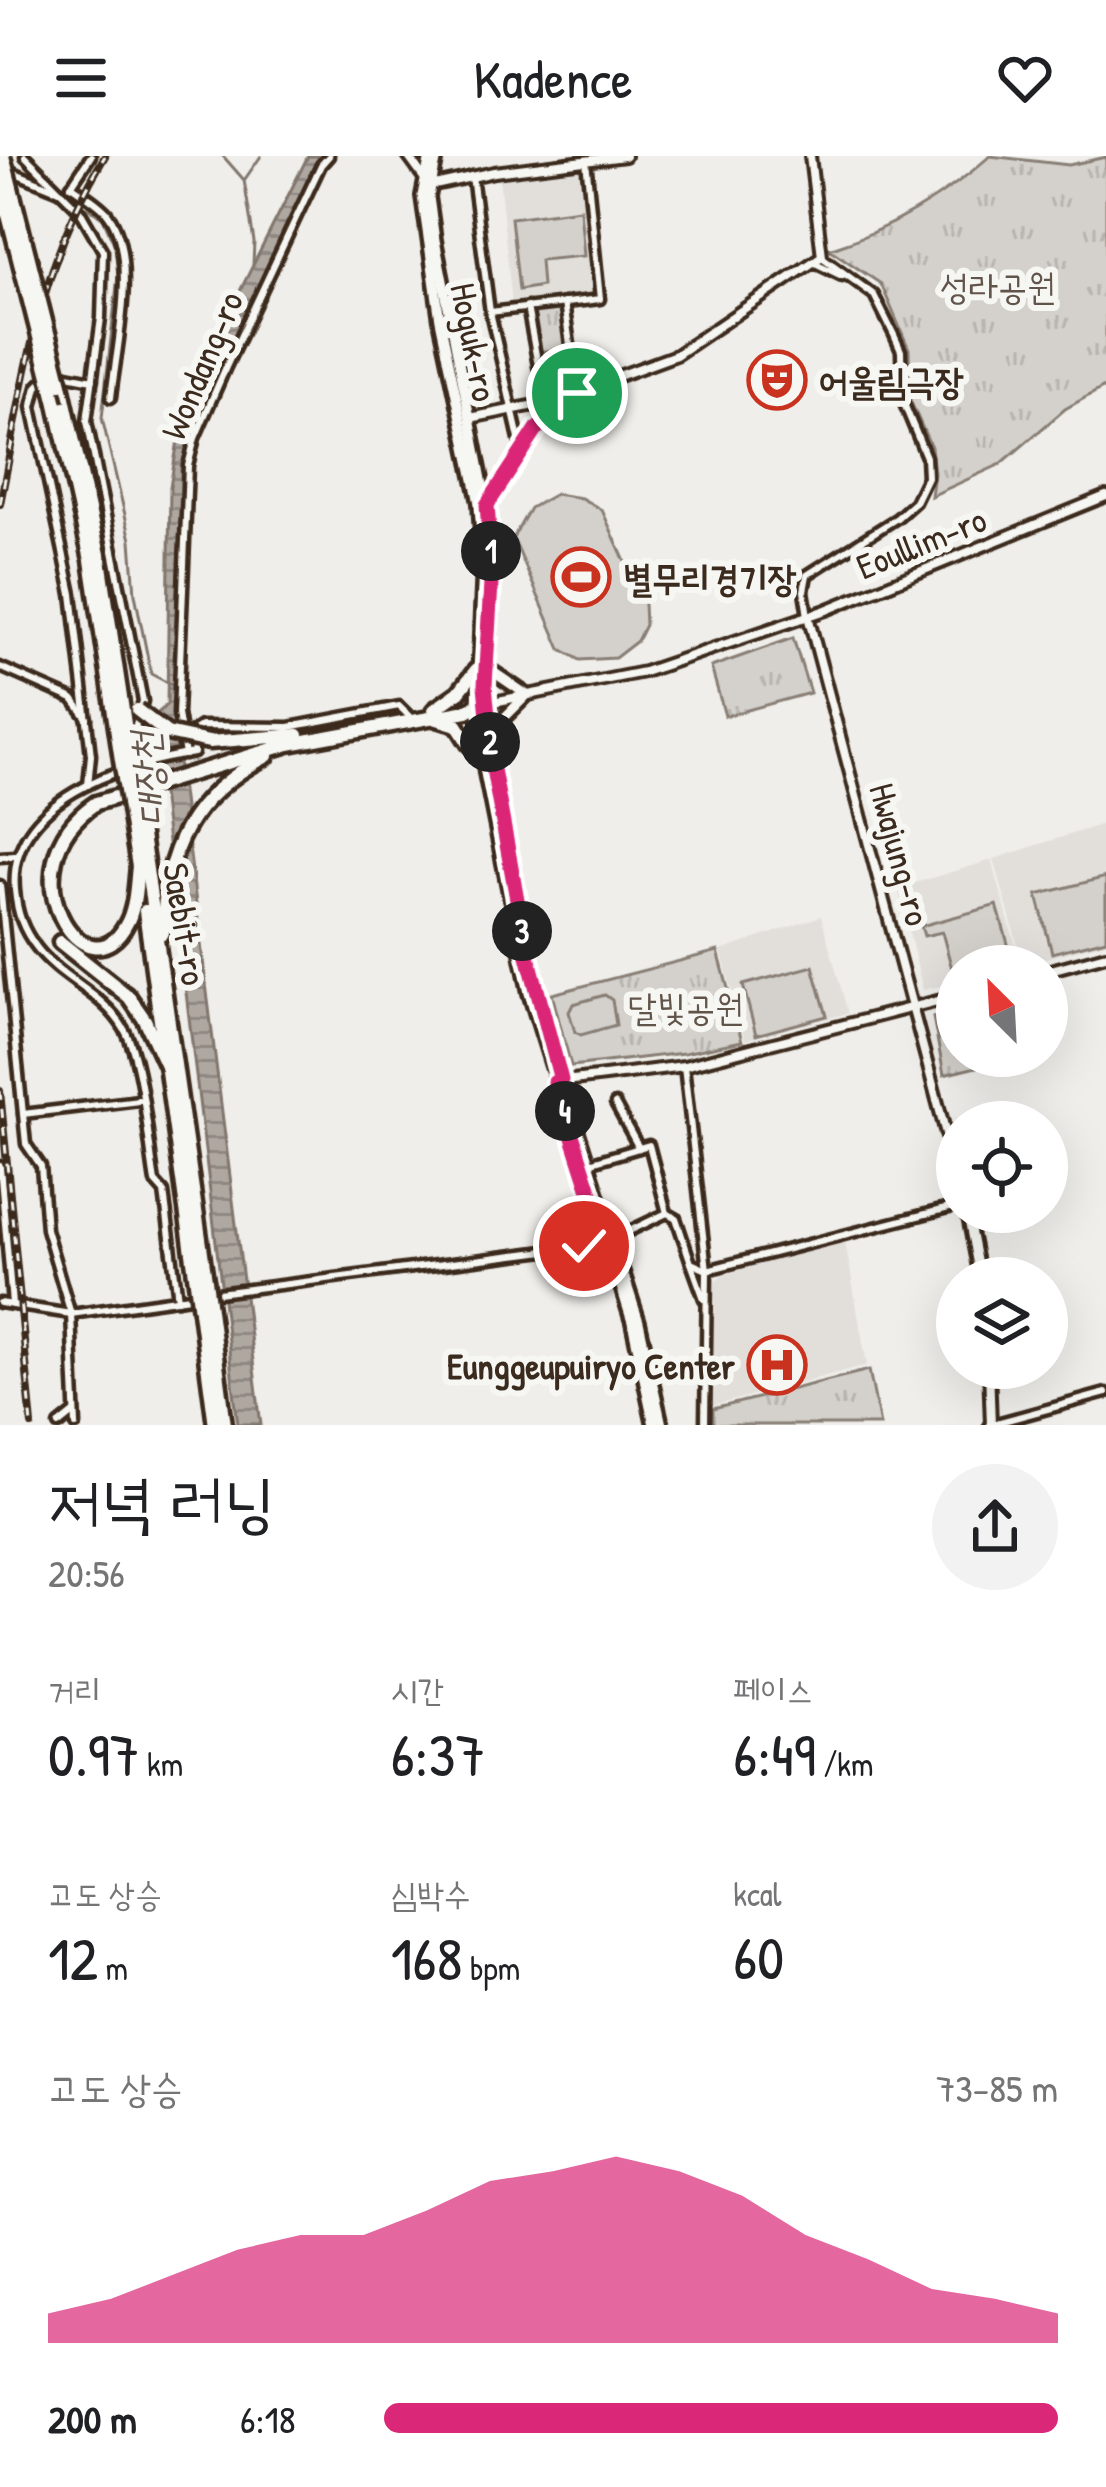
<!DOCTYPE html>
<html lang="ko">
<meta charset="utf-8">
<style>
body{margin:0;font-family:"Patrick Hand","Poor Story",sans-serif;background:#f2f2f2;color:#202124;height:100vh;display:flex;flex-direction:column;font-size:45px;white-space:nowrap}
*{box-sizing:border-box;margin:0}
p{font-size:39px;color:#757577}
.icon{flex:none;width:66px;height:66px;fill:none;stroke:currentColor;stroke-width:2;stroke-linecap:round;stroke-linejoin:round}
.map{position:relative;height:1269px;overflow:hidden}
.details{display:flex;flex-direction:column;background:#fff;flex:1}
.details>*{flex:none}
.needle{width:78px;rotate:336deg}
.controls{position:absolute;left:936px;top:789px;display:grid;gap:24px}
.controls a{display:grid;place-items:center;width:132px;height:132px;border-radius:50%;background:#fff;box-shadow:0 12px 48px #0002;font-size:60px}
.pin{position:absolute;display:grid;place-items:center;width:102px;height:102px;color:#fff;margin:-51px;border:6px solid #fff;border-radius:50%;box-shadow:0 3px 12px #0007}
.km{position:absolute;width:60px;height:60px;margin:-30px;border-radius:50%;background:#222;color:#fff;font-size:33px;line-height:60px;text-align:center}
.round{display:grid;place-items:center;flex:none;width:126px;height:126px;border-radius:63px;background:#f2f2f2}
.summary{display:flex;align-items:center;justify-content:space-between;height:204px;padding:0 48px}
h1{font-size:66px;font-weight:600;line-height:90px}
.metrics{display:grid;grid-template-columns:repeat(3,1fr);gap:18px;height:204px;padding:12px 48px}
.metrics div{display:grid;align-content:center}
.metrics b{font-size:60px;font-weight:600}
.metrics small{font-size:33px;font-weight:400}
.metrics p{font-size:33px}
.chart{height:336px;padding:24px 48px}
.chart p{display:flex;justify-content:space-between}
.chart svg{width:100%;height:216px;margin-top:12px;fill:#db2777;opacity:.7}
ul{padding:0 48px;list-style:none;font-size:39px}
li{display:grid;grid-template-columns:192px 144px 1fr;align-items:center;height:90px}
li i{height:30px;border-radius:15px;background:#db2777}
header{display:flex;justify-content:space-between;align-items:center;height:156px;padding:0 48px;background:#fff;font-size:54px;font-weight:600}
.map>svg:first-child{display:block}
</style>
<header><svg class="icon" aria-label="menu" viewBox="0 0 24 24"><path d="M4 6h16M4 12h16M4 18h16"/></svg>Kadence<svg class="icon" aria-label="heart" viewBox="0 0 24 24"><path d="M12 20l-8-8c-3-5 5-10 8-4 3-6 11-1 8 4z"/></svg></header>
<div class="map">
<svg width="1106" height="1269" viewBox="0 0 1106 1269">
<defs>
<pattern id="park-tufts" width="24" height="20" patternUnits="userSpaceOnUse" patternTransform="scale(3)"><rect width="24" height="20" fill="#d4d1cc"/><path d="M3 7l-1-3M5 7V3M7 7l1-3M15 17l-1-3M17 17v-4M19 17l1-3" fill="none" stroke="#b7b4af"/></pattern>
<pattern id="water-rules" width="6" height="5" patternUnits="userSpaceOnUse" patternTransform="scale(3)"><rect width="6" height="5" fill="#afa8a1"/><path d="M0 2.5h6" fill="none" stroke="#908983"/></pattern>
</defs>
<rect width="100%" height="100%" fill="#efeeea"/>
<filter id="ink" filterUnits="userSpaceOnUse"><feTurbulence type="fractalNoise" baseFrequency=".00833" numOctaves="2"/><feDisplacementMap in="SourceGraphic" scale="24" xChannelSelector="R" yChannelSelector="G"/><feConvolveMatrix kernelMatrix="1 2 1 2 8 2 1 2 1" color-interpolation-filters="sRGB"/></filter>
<g filter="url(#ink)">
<g fill="#e2dfdb">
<polygon points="581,11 595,140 512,149 499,20"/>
<polygon points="1103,668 1106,786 1023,808 994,703"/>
<polygon points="992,704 1021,809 957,810 957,826 923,834 898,732"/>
<polygon points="821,760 848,857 745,884 721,795"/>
<polygon points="845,1085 867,1209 712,1250 715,1125 722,1119"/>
</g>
<g fill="url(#park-tufts)" stroke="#887e75" stroke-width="3">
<path d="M990 0 1069 9 1106 1V230L1065 253 1001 308 931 340 934 317 931 291 910 244 909 193 881 128 829 93C887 75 945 40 990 0Z"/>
<polygon points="561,151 567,192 539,196 532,155"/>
<polygon points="793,482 810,537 725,560 711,511"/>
<polygon points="718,795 742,885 684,897 571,910 552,838"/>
<polygon points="957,854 957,900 1013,902 944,919 933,861"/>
<polygon points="869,1214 880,1269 713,1269 713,1253"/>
</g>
<g fill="#d4d1cc" stroke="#887e75" stroke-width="3">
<polygon points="580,53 584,100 540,104 542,130 519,134 511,62"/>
<polygon points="555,338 581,342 602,354 644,448 645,469 637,485 615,502 580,504 561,493 513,382 530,352"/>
<polygon points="1106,721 1106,783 1052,797 1037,739"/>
<polygon points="997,749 1014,809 957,810 955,824 942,776 924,780 921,770"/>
<polygon points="813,810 827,860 756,879 743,829"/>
<polygon points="605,839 612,844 616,869 581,879 575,876 569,856 573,848"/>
</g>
<polygon fill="url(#water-rules)" stroke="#81766d" stroke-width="3" points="308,0 322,0 222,204 190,278 181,313 175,579 261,1269 238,1269 153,562 167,548 170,331 180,273 234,147"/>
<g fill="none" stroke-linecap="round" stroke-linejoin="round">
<g stroke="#81766d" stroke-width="3">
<polyline points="223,0 244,24 254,86 253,109"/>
<polyline points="245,23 261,0"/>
<polyline points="86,51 103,62 115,90 118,120 102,262 131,384 135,438 151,518 172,529"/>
</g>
<g stroke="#3b2a1e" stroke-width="15">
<g id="street">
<polyline points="25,0 80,55 103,95 101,162 87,265 143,545 135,572 141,611"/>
<polyline points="8,14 62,36"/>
<polyline points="472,20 490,156 522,296"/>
<path d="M71 29C83 38 99 47 108 58 139 100 116 193 111 242"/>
<polyline points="71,30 91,0"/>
<polyline points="813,106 842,120"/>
<polyline points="527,151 545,247"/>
<polyline points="490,156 600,143 586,4"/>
<polyline points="57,217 93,224"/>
<polyline points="46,222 37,231 32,251 72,438 91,599 88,629"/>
<polyline points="489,346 537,273 565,252 577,237 564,147"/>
<polyline points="808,460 804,435 807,419 897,362 915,346 927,321 926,301 902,243 901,195 894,179 874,139 822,101"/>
<polyline points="0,511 73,543 87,562"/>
<polyline points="185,599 178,558 188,310 195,282 226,211 321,9 329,0"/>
<polyline points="0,701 15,700"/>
<polyline points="0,729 26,988 41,1010 46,1073 71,1158 76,1269"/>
<polyline points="684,910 707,1114 705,1269"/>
<polyline points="615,948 639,992"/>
<polyline points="23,958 139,944"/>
<polyline points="589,1007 649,989 667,1057"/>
<polyline points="0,1010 12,1148"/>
<polyline points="691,1107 704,1143"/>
<polyline points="707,1114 957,1050"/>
<polyline points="210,1138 584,1090 621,1079 667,1057 676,1062 691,1107 707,1114"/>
<path d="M178 1143 164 1036 155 1026C148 986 143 905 124 873 103 837 62 824 37 792 23 774 17 757 15 734 7 644 122 608 194 597L192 576 201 570 289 571 399 550 409 560"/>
<polyline points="0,1147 71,1158 197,1140"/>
<polyline points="59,1269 74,1257"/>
<polyline points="989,1269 1106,1237"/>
</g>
</g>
<g stroke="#3b2a1e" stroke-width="16">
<g id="secondary">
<polyline points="408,0 430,30 494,16 625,0"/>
<polyline points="470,262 545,247 676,199 822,100 810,0"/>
<polyline points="808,460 957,1019"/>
<polyline points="483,548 644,516 826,454 1106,340"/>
<polyline points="1047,815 1106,799"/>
<polyline points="557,926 684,910 957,840"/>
<polyline points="967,1056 980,1122"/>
<polyline points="989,1212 991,1269"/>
</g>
</g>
<g stroke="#3b2a1e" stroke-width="18">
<g id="primary">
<polyline points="430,0 422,40 440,164 479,347 483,409 477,549 485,617 529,837 632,1166 654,1269"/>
<polyline points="437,0 429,41 435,84 487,349 492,411 486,548 493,613 525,792 558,914 639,1166 662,1269"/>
<polyline points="486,511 527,539 499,567 492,583"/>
</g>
</g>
<g stroke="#3b2a1e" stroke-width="21">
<g id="highway">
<polyline points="61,228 100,403 130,601"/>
<polyline points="56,248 91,404 121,604"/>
<polyline points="434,554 459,536 476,514"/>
<polyline points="434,562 457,569 469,588 481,593"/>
<polyline points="209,586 298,579"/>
<polyline points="137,644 206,1124"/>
<polyline points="128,647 139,717"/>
<path d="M138 710C136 728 136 748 128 765 88 847 0 711 96 647L289 588 467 555 477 549"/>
<polyline points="145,755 196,1126"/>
<path d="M163 777C164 692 191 640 267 600"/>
<polyline points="60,786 129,841 145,864 169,916"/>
<polyline points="210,1154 225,1269"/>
<polyline points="200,1155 215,1269"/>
</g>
</g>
<use href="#street" stroke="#f6f6f2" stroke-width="6"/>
<use href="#secondary" stroke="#f6f6f2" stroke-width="8"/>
<use href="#primary" stroke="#f6f6f2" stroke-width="9"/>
<use href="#highway" stroke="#f6f6f2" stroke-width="12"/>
<g stroke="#3b2a1e" stroke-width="8">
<g id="rail">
<path d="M0 348C25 223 37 111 105 0"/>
<polyline points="0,935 32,1269"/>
</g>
</g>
<use href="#rail" stroke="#f6f6f2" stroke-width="3" stroke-dasharray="9" stroke-linecap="butt"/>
<g stroke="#3b2a1e" stroke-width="21" stroke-linecap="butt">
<g id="highway-bridge">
<polyline points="3,0 61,228"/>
<polyline points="0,27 56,248"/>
<polyline points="137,554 167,577 209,586"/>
<polyline points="130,601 137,644"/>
<polyline points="121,604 128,647"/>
<polyline points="206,1124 210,1154"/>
<polyline points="196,1126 200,1155"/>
</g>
</g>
<use href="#highway-bridge" stroke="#f6f6f2" stroke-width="12"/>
</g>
</g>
<g fill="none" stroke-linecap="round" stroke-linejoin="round" filter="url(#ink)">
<g stroke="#fff" stroke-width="24">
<polyline id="route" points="577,237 565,252 537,273 487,349 492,411 485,529 493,613 526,792 561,924 555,926 606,1084 584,1090"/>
</g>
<use href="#route" stroke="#db2777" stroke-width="15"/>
</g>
<defs>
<g id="theatre-ring" transform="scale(3)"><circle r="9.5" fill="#f6f6f2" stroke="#c8321e" stroke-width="1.5"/><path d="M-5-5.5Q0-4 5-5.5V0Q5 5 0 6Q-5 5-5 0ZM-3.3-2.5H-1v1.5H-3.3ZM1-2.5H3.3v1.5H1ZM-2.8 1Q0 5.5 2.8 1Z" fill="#c8321e"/></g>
<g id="stadium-ring" transform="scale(3)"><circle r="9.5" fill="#f6f6f2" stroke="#c8321e" stroke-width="1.5"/><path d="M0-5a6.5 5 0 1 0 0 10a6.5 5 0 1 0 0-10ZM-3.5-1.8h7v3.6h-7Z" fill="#c8321e"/></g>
<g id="hospital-ring" transform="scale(3)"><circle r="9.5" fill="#f6f6f2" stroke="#c8321e" stroke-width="1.5"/><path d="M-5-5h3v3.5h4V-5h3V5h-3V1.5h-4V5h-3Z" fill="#c8321e"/></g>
</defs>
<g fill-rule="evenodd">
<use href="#theatre-ring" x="777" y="224"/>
<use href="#stadium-ring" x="581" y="421"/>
<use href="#hospital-ring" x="777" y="1209"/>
</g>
<g text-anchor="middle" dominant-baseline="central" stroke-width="12" stroke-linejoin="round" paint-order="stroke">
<g font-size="36" fill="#61544a" stroke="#f6f6f2">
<text x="998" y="129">성라공원</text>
<text x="686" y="850">달빛공원</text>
</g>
<g font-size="36" fill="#3b2a1e" stroke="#f6f6f2">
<text transform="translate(475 186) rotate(79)">Hoguk-ro</text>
<text transform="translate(201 209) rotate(-67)">Wondang-ro</text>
<text transform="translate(921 386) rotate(-22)">Eoullim-ro</text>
<text transform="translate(901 698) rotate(75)">Hwajung-ro</text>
<text transform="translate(186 768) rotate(81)">Saebit-ro</text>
</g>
<g font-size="36" font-weight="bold" fill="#3b2a1e" stroke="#f6f6f2" text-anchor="start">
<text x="819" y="224">어울림극장</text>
<text x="623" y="421">별무리경기장</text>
<text x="735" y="1209" text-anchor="end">Eunggeupuiryo Center</text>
</g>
<g font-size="39" font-style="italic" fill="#64564c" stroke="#f6f6f2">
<text transform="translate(147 623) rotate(-95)">대장천</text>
</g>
</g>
</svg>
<div class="controls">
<a><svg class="needle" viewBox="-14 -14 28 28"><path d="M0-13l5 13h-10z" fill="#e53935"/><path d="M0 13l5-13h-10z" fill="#757577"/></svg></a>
<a><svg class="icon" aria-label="locate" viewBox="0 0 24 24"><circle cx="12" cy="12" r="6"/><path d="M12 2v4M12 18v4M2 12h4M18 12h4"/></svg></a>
<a><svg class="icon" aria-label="layers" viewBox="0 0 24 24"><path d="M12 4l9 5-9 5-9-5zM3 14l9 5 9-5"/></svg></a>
</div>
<div class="pin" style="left:577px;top:237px;background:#1e9e55"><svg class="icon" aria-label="arrive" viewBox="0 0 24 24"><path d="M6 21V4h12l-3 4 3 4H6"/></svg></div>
<div class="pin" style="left:584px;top:1090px;background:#d93025"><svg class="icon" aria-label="check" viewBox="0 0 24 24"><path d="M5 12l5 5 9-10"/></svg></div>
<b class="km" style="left:491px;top:395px">1</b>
<b class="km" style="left:490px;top:586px">2</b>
<b class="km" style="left:522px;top:775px">3</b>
<b class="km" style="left:565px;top:955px">4</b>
</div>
<section class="details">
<div class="summary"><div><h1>저녁 러닝</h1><p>20:56</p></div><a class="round"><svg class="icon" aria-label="share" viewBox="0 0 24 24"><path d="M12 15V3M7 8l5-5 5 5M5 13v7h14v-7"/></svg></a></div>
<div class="metrics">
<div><p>거리</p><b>0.97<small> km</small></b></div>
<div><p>시간</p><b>6:37</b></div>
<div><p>페이스</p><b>6:49<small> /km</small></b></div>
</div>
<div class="metrics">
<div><p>고도 상승</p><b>12<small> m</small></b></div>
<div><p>심박수</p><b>168<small> bpm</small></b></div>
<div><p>kcal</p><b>60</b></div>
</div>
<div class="chart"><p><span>고도 상승</span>73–85 m</p>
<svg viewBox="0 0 160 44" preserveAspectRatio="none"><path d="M0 44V38L10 35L20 30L30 25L40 22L50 22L60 17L70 11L80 9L90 6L100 9L110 14L120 22L130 27L140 33L150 35L160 38V44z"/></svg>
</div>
<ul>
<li><b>200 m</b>6:18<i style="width:100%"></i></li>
</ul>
</section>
